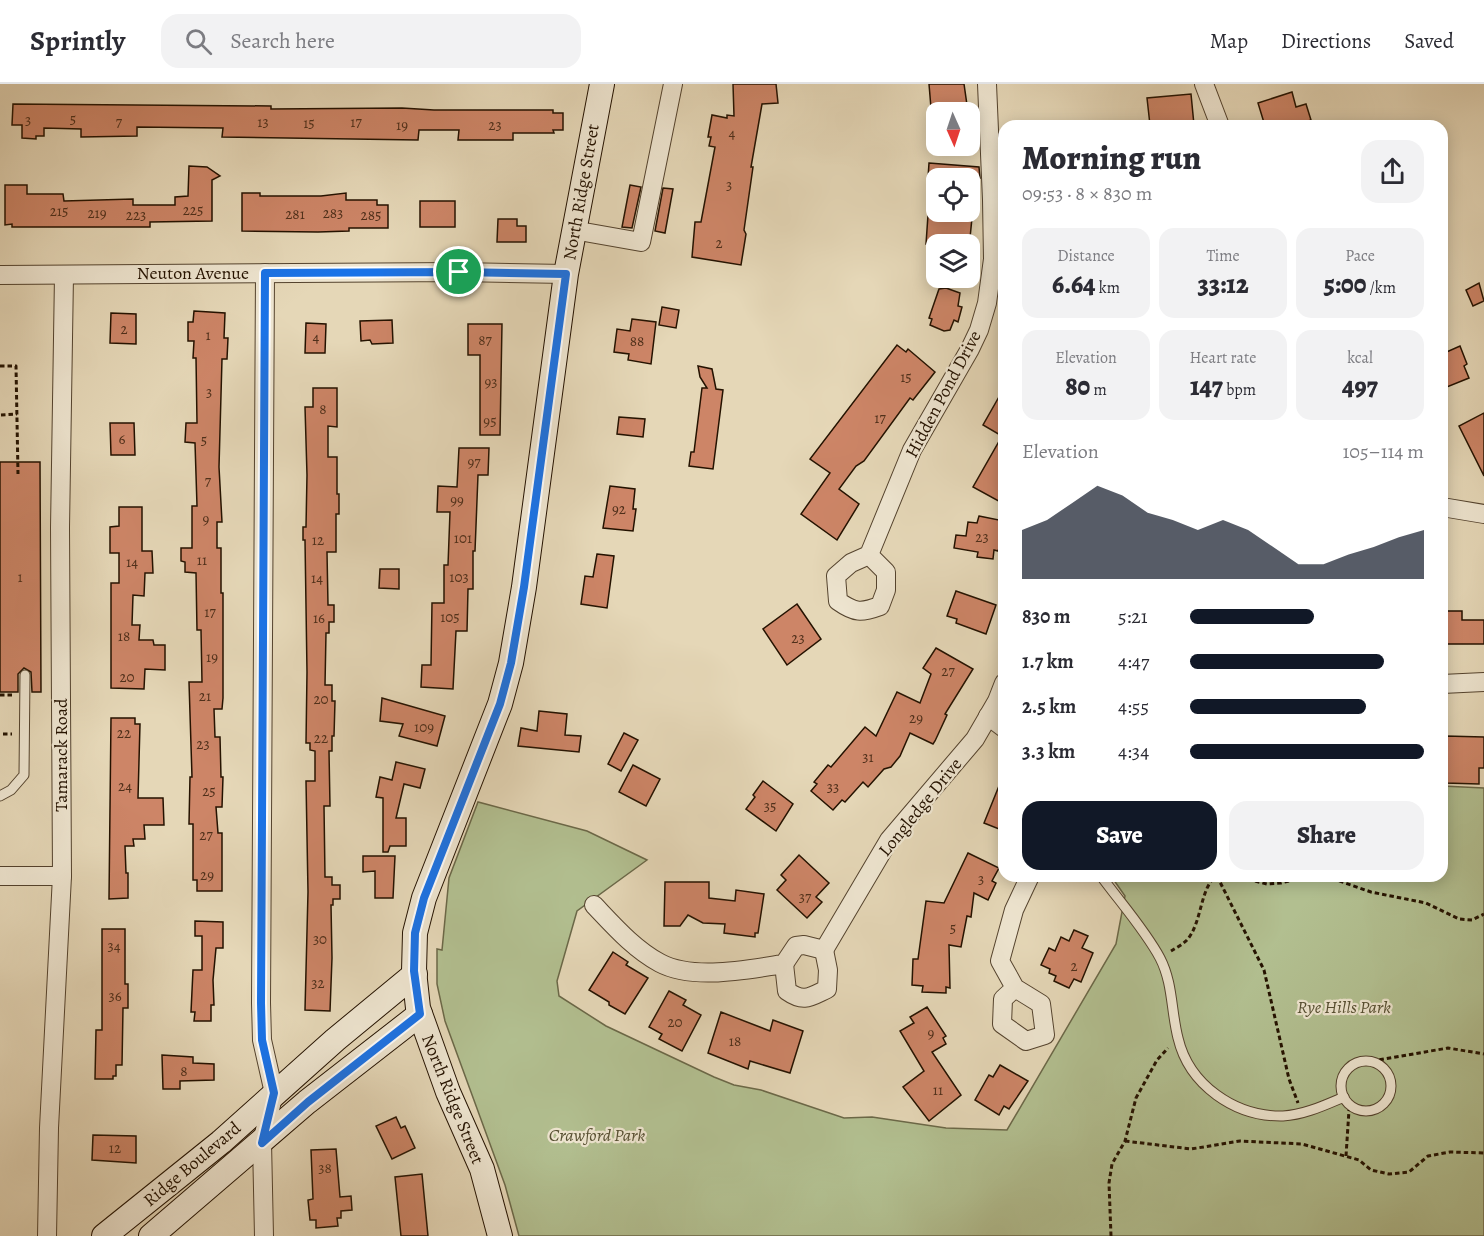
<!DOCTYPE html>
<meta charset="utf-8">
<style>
body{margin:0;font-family:Alegreya,serif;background:#f2f2f3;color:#2b2b33;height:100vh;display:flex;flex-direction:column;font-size:22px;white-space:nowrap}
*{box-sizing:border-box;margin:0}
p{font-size:20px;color:#7c7c81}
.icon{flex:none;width:33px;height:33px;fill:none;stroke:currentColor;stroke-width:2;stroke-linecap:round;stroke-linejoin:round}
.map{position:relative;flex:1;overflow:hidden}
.side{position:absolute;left:998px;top:36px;width:450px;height:762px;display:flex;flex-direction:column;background:#fff;border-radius:18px;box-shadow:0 3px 15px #0003}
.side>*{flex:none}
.needle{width:39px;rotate:177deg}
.buttons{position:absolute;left:926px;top:18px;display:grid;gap:12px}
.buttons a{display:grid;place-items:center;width:54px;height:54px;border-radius:12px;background:#fff;box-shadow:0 3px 15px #0003;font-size:30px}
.pin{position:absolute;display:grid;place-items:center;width:51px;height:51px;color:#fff;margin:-26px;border:3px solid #fff;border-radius:50%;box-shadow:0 2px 6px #0007}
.round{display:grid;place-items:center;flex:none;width:63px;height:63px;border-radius:18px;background:#f2f2f3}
.head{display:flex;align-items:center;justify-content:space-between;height:102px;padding:0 24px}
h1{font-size:33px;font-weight:800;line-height:45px}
.figures{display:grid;grid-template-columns:repeat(3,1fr);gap:9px;height:102px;padding:6px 24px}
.figures div{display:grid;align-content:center;border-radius:15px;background:#f2f2f3;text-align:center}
.figures b{font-size:26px;font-weight:800}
.figures small{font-size:16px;font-weight:400}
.figures p{font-size:16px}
.chart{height:168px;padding:12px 24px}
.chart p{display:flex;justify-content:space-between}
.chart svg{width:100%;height:108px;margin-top:6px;fill:#111827;opacity:.7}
.button{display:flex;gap:12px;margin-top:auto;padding:12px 24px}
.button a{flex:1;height:69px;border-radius:18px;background:#111827;color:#fff;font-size:24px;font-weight:800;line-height:69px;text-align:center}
.button a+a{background:#f2f2f3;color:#2b2b33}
ul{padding:0 24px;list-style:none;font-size:20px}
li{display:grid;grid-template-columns:96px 72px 1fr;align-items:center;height:45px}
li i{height:15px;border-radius:8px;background:#111827}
header{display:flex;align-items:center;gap:36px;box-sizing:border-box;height:84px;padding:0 30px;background:#fff;border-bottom:2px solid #e1e1e2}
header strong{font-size:28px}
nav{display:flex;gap:33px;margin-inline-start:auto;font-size:21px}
.search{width:420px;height:54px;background:#f2f2f3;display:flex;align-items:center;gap:15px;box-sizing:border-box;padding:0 21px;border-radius:18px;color:#7c7c81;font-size:22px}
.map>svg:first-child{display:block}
</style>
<header>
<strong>Sprintly</strong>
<div class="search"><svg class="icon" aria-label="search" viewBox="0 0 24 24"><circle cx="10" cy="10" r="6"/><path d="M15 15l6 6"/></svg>Search here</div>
<nav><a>Map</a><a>Directions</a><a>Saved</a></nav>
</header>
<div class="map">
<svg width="1484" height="1152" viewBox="0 0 1484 1152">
<rect width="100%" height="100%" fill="#e5d7b7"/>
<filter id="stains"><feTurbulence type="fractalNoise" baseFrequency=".00333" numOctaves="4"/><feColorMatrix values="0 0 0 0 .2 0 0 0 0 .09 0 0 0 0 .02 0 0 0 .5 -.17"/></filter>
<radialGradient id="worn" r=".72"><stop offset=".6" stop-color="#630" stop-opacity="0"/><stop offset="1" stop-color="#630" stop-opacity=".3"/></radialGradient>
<polygon fill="#b2bf90" stroke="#6b6848" stroke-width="1.5" points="1442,702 1484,704 1484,1152 519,1152 505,1101 445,937 437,900 437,865 442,866 449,794 478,718 587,747 647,776 577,827 557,897 559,912 606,942 714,993 734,1001 761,1006 844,1034 872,1033 946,1044 1007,1046 1116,860 1125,812 1111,792 1442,792"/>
<g fill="#cd8567" stroke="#241200" stroke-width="1.5">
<polygon points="733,0 776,0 778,19 762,20 751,83 753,83 744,146 746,150 741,181 692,173 695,138 701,138 715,63 709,62 711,53 708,53 712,31 727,34 727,31 734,32"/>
<polygon points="929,0 964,0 967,21 963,21 964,28 941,28 941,23 931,24"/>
<polygon points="1292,8 1296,23 1306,20 1311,36 1293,42 1265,42 1258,19"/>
<polygon points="1191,10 1194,41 1150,41 1147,14"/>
<polygon points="13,20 271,22 271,25 402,24 434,26 553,26 553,29 563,29 563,46 553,46 554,49 513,49 513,56 458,56 459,46 419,46 418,56 222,53 223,44 137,43 137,52 81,53 81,45 44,44 44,52 36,52 36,55 22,54 22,41 12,41"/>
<polygon points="929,79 979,83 980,94 928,94"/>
<polygon points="189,82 207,83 220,92 212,96 212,137 150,138 150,143 12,143 12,140 5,141 5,101 27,101 27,110 63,110 64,117 133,115 133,121 175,121 175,113 188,112"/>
<polygon points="630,101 641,103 632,144 622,143"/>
<polygon points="663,104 673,105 665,149 655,147"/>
<polygon points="242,109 260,109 260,112 321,112 346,109 346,116 377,116 377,121 388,121 388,144 349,144 349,147 318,148 242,147"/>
<rect x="420" y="117" width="35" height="26"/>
<polygon points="928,131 972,134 970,154 967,154 966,160 926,160"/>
<polygon points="498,135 517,135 517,142 526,142 526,158 497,158"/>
<polygon points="1479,199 1484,217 1473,222 1466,206"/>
<polygon points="946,204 960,209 958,222 962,223 958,238 954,236 950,246 944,247 930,241 932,235 929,234 939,205"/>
<polygon points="662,223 679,226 676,244 659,241"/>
<polygon points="194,227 225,229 224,254 228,254 227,275 222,275 219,383 222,438 217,438 217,464 221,464 221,509 223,509 223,614 222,625 214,625 215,653 220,653 221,693 223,693 222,723 216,723 218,749 222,749 222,807 197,807 197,796 193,796 193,740 189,740 190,693 192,693 189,598 202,598 201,546 197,546 196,489 185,488 185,478 181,477 181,464 192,464 192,422 197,422 195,359 185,358 186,339 197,339 196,274 193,274 194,257 188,257 188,238 193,238"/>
<polygon points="111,229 136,230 136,260 110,259"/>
<polygon points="632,235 656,238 651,280 628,276 629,270 614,268 617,245 630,247"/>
<polygon points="392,236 393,259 372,260 370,256 361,257 360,237"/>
<polygon points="306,239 326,240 325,269 305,269"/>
<polygon points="468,240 502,240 500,351 480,351 480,271 468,271"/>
<polygon points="897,261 906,268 908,265 935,288 913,316 910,314 864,377 856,382 839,405 859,420 837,456 801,430 830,389 810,375"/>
<polygon points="1460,262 1467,280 1464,282 1469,294 1442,305 1442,270"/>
<polygon points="698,282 712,285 716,305 723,306 713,385 689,382 691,368 694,368 702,304 707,304 700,293"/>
<polygon points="313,304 337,304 337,343 328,342 328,373 337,373 337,410 339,410 339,430 336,430 336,468 327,468 328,521 334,521 334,538 329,538 329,549 326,549 325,601 332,601 332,617 335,617 334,652 332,652 332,667 329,667 330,722 324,722 325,793 332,793 332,801 340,801 340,815 333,815 333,821 331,821 332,874 330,927 305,926 308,808 306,697 315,697 315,667 310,666 310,659 306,659 307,588 305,456 303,456 303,443 306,443 307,391 305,323 313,323"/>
<polygon points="1004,304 1004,420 973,403 1002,352 983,341"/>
<polygon points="1484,329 1484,392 1459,342"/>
<polygon points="619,333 645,335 643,353 617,350"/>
<polygon points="110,339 134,339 135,371 111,371"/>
<polygon points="459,364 489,364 488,391 478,391 475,467 473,467 473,505 468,505 467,547 456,547 453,605 421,603 422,581 431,581 432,519 444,519 444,481 448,481 450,428 437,428 438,402 457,403"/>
<polygon points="0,378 40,378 41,608 32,608 31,588 24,584 18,590 18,608 0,608"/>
<polygon points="610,402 635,405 633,425 636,425 633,447 603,444"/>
<polygon points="119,423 142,423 142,467 152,467 153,489 145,489 144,512 133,511 132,541 140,541 139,556 153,556 154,561 165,561 165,586 145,585 144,605 111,604 111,499 119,499 119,469 110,469 110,443 119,442"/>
<polygon points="979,432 1004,437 1001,458 998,467 994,466 993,475 977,473 978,468 954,464 956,451 966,452 968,438 977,439"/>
<polygon points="597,470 614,472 607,524 581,520 585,492 593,493"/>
<polygon points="380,485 399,485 399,505 379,504"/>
<polygon points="956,507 996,521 986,550 956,539 957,535 947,532"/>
<polygon points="797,520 821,555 787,581 763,545"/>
<polygon points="1446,527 1462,527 1462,536 1484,536 1484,560 1442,560 1442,536 1446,536"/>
<polygon points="936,564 973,585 945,630 947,631 935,657 933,660 910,649 900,672 891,683 884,685 868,703 863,698 845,718 842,716 833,726 811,707 817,700 814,698 828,681 831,683 865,643 876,652 897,608 920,619 931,590 923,584"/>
<polygon points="382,614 445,632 437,662 399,652 403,640 380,637"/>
<polygon points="539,627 567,630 565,651 581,652 579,668 518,662 521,644 537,647"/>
<polygon points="111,634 135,634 135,640 140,640 138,714 163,714 164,741 144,741 145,755 133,755 134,762 125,762 126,789 128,789 128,814 109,815"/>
<polygon points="624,649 638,656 621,687 608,680"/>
<polygon points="1445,652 1484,653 1484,684 1479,684 1479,700 1445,699"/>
<polygon points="396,678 425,685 420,704 404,700 396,734 406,734 406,762 390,762 388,768 383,768 383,714 376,713 380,693 392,696"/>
<polygon points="633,681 660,695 646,722 619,708"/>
<polygon points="1003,692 1004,692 1004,747 984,739"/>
<polygon points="763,697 793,720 776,747 746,725 755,713 753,711"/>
<polygon points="968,769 999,784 992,797 996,799 988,816 974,809 971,833 967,832 961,863 949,861 950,904 946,903 946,909 922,908 923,902 912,901 913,875 918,875 926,817 944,819"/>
<polygon points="799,771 829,799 816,813 822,818 807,834 777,806 786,796 781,791"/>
<polygon points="363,772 395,772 393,814 375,814 375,787 363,788"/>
<polygon points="665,798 709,798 709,814 735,817 736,806 764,810 758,849 755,849 755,853 724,849 725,840 703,839 688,831 680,842 664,842"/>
<polygon points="195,837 223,838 223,864 216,864 213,896 214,921 211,921 211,937 194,937 195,928 191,928 193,886 202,886 202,852 195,852"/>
<polygon points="102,845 125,845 125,900 128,900 128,924 123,924 122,981 116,981 116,992 113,992 113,995 95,995 96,946 102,946"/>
<polygon points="1074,846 1088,852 1082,864 1093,869 1081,898 1074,895 1069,904 1054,897 1056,892 1049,889 1050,885 1041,881 1049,864 1055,867 1061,853 1069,857"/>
<polygon points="613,868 628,878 626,881 648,894 625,930 609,921 609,918 589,906"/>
<polygon points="669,907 686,916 683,921 701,931 682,967 659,955 662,950 649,943"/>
<polygon points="927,923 946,952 943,954 946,960 932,968 961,1011 929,1037 903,1003 924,987 900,947 914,939 910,933"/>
<polygon points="721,928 770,947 773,936 803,947 790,989 750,977 748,985 708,969"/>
<polygon points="162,971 193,973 193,979 214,980 214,996 180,997 180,1005 163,1005"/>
<polygon points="1000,981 1028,997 1009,1025 1004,1022 999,1031 975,1016 989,991 993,993"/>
<polygon points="396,1033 401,1044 405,1042 415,1064 392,1075 376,1042"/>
<polygon points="93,1051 136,1052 136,1079 92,1076"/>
<polygon points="336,1065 340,1113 351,1112 352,1126 341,1127 341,1134 337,1134 338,1142 316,1144 316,1136 310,1136 308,1116 313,1115 311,1066"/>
<polygon points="422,1090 428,1152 401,1152 395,1093"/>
</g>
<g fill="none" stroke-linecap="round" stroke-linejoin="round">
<g stroke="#54432e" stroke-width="11">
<g id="lane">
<polyline points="0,712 11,706 24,691 25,591"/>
<path d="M1101 792C1120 818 1145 846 1160 874 1173 899 1171 927 1178 954 1189 1001 1235 1033 1283 1032 1304 1031 1325 1021 1344 1013"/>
<circle cx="1366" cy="1002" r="25"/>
</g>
</g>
<g stroke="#54432e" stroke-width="20">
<g id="street">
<polyline points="1204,0 1220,42"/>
<polyline points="573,146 641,158 673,0"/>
<polyline points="0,191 459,188 566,190"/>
<polyline points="1442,423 1484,430"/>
<path d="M869 471 886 488V506L880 522C861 529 855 529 838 517L836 492 851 479 869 471 912 366 970 265 979 246 987 219 993 175 992 116 987 0"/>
<polyline points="1442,600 1484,598"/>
<polyline points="988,632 1004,644"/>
<polyline points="0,792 62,792"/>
<path d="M594 821C614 842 634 865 660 879 694 897 749 885 784 880L796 862 804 861 824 866"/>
<polyline points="824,866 889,756 975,655 997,617 1004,599"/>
<path d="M784 880 787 907C804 919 810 913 827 905L828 886 824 866"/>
<polyline points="1015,904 1003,915 1002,940 1026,957 1045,951 1041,920 1015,904 1000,877 1014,826 1030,792"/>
<polyline points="47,1152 49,1044 62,792 60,444 64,191"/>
<polyline points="264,1152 262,1058 274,1009 262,956 261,919 265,189"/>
</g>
</g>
<g stroke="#241200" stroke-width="26">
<g id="secondary">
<polyline points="104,1152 221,1058 335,956 415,890"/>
<polyline points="151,1152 307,1018 420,930"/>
<polyline points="500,1152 482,1085 448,1008 418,924 414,887 415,849 424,814 500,620 511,579 524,503 566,190 602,0"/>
</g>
</g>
<g stroke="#241200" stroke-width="3" stroke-dasharray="4.5 3" stroke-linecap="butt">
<polyline points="0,282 16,282 18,390"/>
<polyline points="1,331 17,330"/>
<polyline points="0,611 13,611"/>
<polyline points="3,650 12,650"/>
<polyline points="1217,792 1264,886 1289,995 1298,1019"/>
<polyline points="1218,792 1242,794 1267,800 1281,799 1309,792"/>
<polyline points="1325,792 1371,808 1426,819 1459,835 1472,836 1484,830"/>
<path d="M1171 867C1176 864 1183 860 1187 856 1202 839 1200 804 1216 792"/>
<polyline points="1372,977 1448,964 1484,970"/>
<polyline points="1125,1057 1191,1065 1240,1057 1302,1060 1359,1076 1371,1086 1389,1090 1409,1088 1428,1072 1450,1068 1484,1069"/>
<polyline points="1346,1072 1349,1026"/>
<polyline points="1111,1152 1109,1099 1112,1080 1125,1057 1136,1014 1157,976 1168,964"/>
</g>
<use href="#lane" stroke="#eee5d0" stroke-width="9"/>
<use href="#street" stroke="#eee5d0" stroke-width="18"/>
<use href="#secondary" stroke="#eee5d0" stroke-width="24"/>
</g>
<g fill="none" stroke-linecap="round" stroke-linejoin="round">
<g stroke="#fff" stroke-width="12">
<polygon id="route" points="459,188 566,190 524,503 511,579 500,620 424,814 415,849 414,887 420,930 308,1018 262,1059 274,1009 262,956 261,919 265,189"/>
</g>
<use href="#route" stroke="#1a73e8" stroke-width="8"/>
</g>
<g text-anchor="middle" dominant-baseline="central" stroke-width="4.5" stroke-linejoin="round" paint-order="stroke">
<g font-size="15" fill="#4e2f1a">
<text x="73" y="35">5</text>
<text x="28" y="36">3</text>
<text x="119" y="38">7</text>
<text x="263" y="38">13</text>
<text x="356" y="38">17</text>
<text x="309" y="39">15</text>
<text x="402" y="41">19</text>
<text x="495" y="41">23</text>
<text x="732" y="49">4</text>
<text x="729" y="101">3</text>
<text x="193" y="126">225</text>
<text x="59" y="127">215</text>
<text x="97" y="129">219</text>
<text x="333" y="129">283</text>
<text x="295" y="130">281</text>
<text x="136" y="131">223</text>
<text x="371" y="131">285</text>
<text x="719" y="159">2</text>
<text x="124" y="245">2</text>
<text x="208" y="251">1</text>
<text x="316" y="253">4</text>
<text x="485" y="256">87</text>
<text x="637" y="257">88</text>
<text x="906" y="293">15</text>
<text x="491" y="298">93</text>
<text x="209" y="308">3</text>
<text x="323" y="325">8</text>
<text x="880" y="334">17</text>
<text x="490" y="337">95</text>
<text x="122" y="355">6</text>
<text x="204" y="356">5</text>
<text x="474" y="378">97</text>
<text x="208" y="397">7</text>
<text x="457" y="416">99</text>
<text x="619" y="425">92</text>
<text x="206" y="435">9</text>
<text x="982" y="453">23</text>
<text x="463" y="454">101</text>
<text x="318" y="456">12</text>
<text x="202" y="476">11</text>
<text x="132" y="478">14</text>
<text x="20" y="493">1</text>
<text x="459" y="493">103</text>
<text x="317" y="494">14</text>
<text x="210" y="528">17</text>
<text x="450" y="533">105</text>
<text x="319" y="534">16</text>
<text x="124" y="552">18</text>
<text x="798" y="554">23</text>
<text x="212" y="573">19</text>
<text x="948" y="587">27</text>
<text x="127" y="593">20</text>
<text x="205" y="612">21</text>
<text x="321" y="615">20</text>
<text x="916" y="634">29</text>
<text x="424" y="643">109</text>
<text x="124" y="649">22</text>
<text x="321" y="654">22</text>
<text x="203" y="660">23</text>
<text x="868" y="673">31</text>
<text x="125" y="702">24</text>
<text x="833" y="703">33</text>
<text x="209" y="707">25</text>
<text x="770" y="722">35</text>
<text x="206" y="751">27</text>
<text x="207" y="791">29</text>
<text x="981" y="795">3</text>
<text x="805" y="813">37</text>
<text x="953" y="844">5</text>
<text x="320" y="855">30</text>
<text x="114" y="862">34</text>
<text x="1074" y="882">2</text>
<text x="318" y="899">32</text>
<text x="115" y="912">36</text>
<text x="675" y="938">20</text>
<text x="931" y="949">9</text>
<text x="735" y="957">18</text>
<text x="184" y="987">8</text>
<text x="938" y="1006">11</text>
<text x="115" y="1064">12</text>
<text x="325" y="1084">38</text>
</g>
<g font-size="18" fill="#241200" stroke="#eee5d0">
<text transform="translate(581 108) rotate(-80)">North Ridge Street</text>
<text x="193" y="189">Neuton Avenue</text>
<text transform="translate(943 310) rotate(-62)">Hidden Pond Drive</text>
<text transform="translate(61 671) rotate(-90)">Tamarack Road</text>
<text transform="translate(920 723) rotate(-51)">Longledge Drive</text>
<text transform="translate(453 1015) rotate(68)">North Ridge Street</text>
<text transform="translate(192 1080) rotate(-40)">Ridge Boulevard</text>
</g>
<g font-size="18" font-style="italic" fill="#564f32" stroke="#eee5d0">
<text x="1344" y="923">Rye Hills Park</text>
<text x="597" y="1051">Crawford Park</text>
</g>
</g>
<rect width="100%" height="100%" filter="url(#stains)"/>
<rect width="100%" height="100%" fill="url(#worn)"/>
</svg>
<div class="buttons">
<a><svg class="needle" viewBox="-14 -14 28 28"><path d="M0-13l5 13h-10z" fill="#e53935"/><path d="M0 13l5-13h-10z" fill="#7c7c81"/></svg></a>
<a><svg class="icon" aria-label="locate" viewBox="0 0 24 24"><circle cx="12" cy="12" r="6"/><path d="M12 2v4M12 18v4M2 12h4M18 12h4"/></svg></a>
<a><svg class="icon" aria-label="layers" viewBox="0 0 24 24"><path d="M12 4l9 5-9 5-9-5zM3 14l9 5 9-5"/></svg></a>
</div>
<div class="pin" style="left:459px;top:188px;background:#1e9e55"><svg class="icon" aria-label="arrive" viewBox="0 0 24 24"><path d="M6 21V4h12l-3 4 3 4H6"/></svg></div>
<section class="side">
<div class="head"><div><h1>Morning run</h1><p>09:53 · 8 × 830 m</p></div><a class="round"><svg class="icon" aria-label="share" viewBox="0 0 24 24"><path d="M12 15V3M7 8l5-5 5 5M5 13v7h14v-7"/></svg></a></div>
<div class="figures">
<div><p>Distance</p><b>6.64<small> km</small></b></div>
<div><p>Time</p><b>33:12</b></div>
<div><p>Pace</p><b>5:00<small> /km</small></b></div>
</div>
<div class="figures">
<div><p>Elevation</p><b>80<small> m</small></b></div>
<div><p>Heart rate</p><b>147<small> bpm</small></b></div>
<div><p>kcal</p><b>497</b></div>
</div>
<div class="chart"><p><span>Elevation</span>105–114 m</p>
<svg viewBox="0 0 160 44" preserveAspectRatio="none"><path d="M0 44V24L10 20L20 13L30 6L40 10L50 17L60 20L70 24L80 20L90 24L100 31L110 38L120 38L130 34L140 31L150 27L160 24V44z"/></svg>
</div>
<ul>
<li><b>830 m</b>5:21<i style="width:53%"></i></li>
<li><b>1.7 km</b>4:47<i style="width:83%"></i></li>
<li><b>2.5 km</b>4:55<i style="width:75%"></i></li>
<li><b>3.3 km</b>4:34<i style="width:100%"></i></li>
</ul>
<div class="button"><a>Save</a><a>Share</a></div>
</section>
</div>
